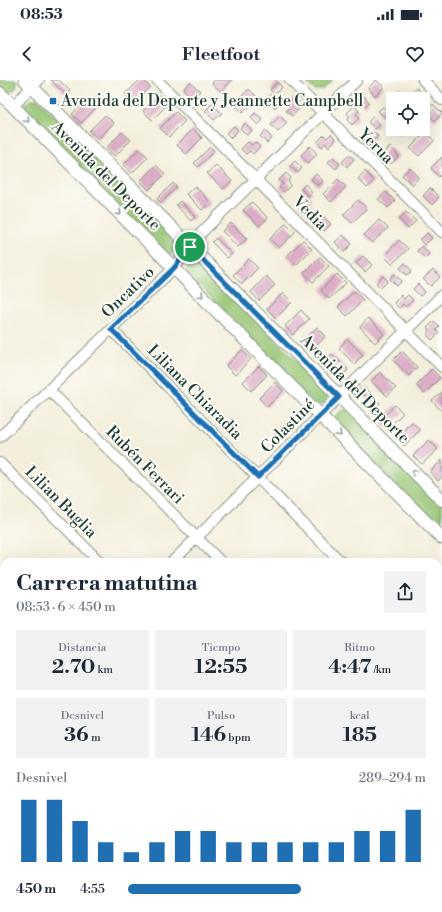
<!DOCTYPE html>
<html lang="es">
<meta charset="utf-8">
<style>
body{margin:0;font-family:"Libre Bodoni",serif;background:#f2f2f3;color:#1f2937;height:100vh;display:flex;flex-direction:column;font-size:15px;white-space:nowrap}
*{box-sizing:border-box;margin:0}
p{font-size:13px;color:#747a83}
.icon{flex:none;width:22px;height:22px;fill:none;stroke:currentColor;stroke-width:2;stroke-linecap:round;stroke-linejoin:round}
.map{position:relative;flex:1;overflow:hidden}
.drawer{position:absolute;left:0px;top:478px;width:442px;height:354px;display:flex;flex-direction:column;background:#fff;border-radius:12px 12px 0 0;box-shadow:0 4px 16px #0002}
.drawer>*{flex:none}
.tools{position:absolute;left:386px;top:12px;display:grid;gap:8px}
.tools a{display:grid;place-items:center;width:44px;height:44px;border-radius:0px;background:#fff;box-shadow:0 4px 16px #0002;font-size:20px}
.pin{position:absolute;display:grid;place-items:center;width:34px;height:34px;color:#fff;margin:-17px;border:2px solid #fff;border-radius:50%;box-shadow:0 1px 4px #0007}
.round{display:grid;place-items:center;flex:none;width:42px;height:42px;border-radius:0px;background:#f2f2f3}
.head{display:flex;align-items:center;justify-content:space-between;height:68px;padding:0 16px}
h1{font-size:22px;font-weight:700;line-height:30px}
.figures{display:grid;grid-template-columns:repeat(3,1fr);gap:6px;height:68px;padding:4px 16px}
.figures div{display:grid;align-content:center;border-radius:0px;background:#f2f2f3;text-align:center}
.figures b{font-size:20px;font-weight:700}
.figures small{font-size:11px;font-weight:400}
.figures p{font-size:11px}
.chart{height:112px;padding:8px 16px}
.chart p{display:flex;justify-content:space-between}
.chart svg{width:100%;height:72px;margin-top:4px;stroke:#1f6fb2;stroke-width:6}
ul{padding:0 16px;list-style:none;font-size:13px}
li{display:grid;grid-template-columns:64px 48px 1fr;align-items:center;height:30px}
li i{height:10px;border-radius:5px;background:#1f6fb2}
.status{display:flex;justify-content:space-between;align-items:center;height:28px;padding:0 20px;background:#fff;direction:ltr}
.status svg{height:11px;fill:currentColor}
header{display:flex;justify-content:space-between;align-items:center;height:52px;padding:0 16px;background:#fff;font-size:18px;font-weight:700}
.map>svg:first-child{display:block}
</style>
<div class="status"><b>08:53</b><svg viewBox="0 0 49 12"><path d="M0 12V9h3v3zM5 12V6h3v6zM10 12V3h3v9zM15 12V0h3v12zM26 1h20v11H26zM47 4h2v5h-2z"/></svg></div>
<header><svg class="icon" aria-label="back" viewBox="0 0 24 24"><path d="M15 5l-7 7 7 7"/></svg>Fleetfoot<svg class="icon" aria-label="heart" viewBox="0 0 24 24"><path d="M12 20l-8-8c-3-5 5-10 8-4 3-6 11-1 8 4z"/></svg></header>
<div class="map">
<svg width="442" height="832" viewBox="0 0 442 832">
<rect width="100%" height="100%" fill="#fdfcf7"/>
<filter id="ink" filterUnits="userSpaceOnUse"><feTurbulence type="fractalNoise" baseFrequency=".025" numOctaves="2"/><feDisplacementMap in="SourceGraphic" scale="8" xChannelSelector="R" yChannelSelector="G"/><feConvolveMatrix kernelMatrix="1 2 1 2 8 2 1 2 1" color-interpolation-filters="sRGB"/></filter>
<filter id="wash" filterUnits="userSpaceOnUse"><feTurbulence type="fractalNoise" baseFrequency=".012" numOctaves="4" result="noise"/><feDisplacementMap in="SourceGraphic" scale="16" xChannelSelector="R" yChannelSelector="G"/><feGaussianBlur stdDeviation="0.9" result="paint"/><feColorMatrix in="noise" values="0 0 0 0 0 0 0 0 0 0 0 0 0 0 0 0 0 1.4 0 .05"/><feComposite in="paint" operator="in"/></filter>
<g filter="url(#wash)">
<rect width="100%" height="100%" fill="#f3efdc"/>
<g fill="#95c473" stroke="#5a8054">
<polygon points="0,0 17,0 17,6 14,10 8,13 0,8"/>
<polygon points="304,0 333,0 323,10 314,10"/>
<path d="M32 19H38L179 163C179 172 174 176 165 173L24 31V25Z"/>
<path d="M195 181H200L328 313C328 322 323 326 314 324L187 193V187Z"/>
<polygon points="343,330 348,330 442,424 442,452 335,342 335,336"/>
</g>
<g id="blocks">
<g fill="#ddadc7">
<polygon points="51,0 59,0 70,11 66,15"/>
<polygon points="140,0 143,0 150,7 134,23 125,14"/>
<polygon points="215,0 232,0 221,12 212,3"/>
<polygon points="376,0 384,7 375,16 368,8"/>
<polygon points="190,2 200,11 192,19 183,9"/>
<polygon points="277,2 282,7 275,14 270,10"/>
<polygon points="417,8 421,12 413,19 409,15"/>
<polygon points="249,9 258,18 242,33 234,24"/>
<polygon points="401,10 408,17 406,19 401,19 396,14"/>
<polygon points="362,14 369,22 365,26 357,19"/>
<polygon points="159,15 168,24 152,40 143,31"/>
<polygon points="273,16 280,23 275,28 268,21"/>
<polygon points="294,17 299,22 295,25 299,29 292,36 286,31 290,27 287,24"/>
<polygon points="88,18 97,27 81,43 72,34"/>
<polygon points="212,24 222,33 214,40 205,31"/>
<polygon points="433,24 442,33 435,41 426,32"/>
<polygon points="354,26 359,31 356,35 359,38 352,45 347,40 350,37 347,33"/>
<polygon points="383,27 390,34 386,39 378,31"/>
<polygon points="176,32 185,41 169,57 160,48"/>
<polygon points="255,33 263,40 258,45 251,38"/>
<polygon points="105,35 114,43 98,59 89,51"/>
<polygon points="280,36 287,43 278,52 271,45"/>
<polygon points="373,37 380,45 375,49 368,42"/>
<polygon points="245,43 252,51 247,55 240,48"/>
<polygon points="393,44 393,49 405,49 399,55 390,47"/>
<polygon points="234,46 238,50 231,58 226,53"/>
<polygon points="193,49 202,58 186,74 177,65"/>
<polygon points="265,51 272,58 267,63 260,56"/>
<polygon points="373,51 378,56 370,63 366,58"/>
<polygon points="122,52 131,60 115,76 106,68"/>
<polygon points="426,52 434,61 419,76 410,68"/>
<polygon points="331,54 336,59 329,67 326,63 322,67 317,62 324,55 327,58"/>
<polygon points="248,62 252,65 255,62 260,67 253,74 250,71 246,74 241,69"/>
<polygon points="310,66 317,74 308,83 301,75"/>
<polygon points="210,67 214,71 198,87 194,83"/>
<polygon points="390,67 399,76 391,84 382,75"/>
<polygon points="139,69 148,77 132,93 123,85"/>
<polygon points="349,75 354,79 347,87 342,82"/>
<polygon points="333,77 340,84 336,89 328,82"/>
<polygon points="442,77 442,94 439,97 431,88"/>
<polygon points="295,81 302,88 298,93 290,86"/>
<polygon points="156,85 165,94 149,110 140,101"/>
<polygon points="216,85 232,101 223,109 207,93"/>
<polygon points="410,88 419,97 412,105 402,95"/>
<polygon points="365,91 374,101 367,108 358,99"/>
<polygon points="286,93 291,98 288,102 291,105 284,112 279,107 283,104 279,100"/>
<polygon points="316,94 323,101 318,106 311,99"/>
<polygon points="338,99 346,107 331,122 323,114"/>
<polygon points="173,103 177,107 161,123 157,119"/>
<polygon points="305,104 312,112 308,116 301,109"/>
<polygon points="195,106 210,122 202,130 186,114"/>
<polygon points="430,108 439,117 432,125 423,116"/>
<polygon points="386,112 395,121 388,128 378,119"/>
<polygon points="306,118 311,123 303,130 299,125"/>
<polygon points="358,120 367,128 352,143 343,135"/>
<polygon points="180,121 195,137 191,141 176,125"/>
<polygon points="252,122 268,138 259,146 243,130"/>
<polygon points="406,132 416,141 408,149 399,139"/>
<polygon points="322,135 331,144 324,151 314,142"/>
<polygon points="379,140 388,148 372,163 364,155"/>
<polygon points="231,143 247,159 238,167 222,151"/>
<polygon points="286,143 295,152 279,168 270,159"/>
<polygon points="427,153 432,158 424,165 420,160"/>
<polygon points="343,155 352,164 344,172 335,162"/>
<polygon points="216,158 232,174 227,178 212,162"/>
<polygon points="303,160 312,169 296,185 287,176"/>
<polygon points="399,160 408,169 392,184 384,176"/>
<polygon points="422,166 429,174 425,178 417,171"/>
<polygon points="363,176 372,185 365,192 356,183"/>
<polygon points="320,177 329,186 313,202 304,193"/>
<polygon points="249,179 258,188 242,204 233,195"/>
<polygon points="405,183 412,191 407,195 400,188"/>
<polygon points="433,190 440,197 431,206 423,199"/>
<polygon points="337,194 346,203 329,219 321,210"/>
<polygon points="394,194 402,201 397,206 390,199"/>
<polygon points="266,196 275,205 259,221 251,212"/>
<polygon points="383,196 388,201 381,208 376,203"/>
<polygon points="418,204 425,212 420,216 413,209"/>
<polygon points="354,211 363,220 347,236 338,227"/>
<polygon points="283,213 292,222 276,238 267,229"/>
<polygon points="401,215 404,219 408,215 413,220 406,227 403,224 399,228 394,223"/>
<polygon points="301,230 309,239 293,255 285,246"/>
<polygon points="368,238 384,254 375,263 360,247"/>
<polygon points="434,241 439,246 436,250 439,253 432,260 427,255 430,252 427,248"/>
<polygon points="317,247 326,256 310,272 301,263"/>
<polygon points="347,259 363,275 354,284 339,268"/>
<polygon points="242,270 251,279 235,295 226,286"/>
<polygon points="402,271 417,287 409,296 393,280"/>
<polygon points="332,274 348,290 344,294 328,278"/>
<polygon points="259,286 267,295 251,311 243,302"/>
<polygon points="432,289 440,298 424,314 416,305"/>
<polygon points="380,292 396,308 387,316 371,301"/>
<polygon points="275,302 283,311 267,327 259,318"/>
<polygon points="364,307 380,323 376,327 360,311"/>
<polygon points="442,312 442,329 441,330 432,321"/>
<polygon points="395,325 403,333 387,349 379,341"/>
<polygon points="412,342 420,350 404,366 396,358"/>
<polygon points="429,360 438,369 422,384 413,376"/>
<polygon points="442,380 442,397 438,401 430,392"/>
<polygon points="438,659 442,663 442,676 439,678 438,677"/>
<polygon points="0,792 4,796 3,797 4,810 2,813 0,811"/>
<polygon points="18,828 35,828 39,832 20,832 17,829"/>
<polygon points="200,828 208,828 202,832 189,832 192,829 196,832"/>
</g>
</g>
</g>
<g filter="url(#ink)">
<use href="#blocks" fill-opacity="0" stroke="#899688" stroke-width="1"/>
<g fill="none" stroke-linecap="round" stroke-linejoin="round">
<g stroke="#899688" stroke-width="12">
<g id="minor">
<polyline points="157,0 442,287"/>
<polyline points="290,0 442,152"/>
<polyline points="423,0 442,20"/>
<polyline points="13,26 39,0"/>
<polyline points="111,249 341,482"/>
<polyline points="49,310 221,482"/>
<polyline points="0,357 174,188 202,152 357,0"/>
<polyline points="0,383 100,482"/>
<polyline points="172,482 442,215"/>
<polyline points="0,505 4,508"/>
<polyline points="0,618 4,621"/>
<polyline points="0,670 4,655"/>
<polyline points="438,697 442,693"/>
<polyline points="0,776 4,780"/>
<polyline points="438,808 442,804"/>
<polyline points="49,828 53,832"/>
<polyline points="253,828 258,832"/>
<polyline points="395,828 400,832"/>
<polyline points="414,832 418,828"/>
</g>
</g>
<g stroke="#899688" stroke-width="14">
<g id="tertiary">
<polyline points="25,0 442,420"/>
<polyline points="0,13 442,458"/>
<polyline points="438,551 442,547"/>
<polyline points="438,590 442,586"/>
<polyline points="145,832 149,828"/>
<polyline points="165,832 169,828"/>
</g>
</g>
<use href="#minor" stroke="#fff" stroke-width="10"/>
<use href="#tertiary" stroke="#fff" stroke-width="12"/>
<g stroke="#1f3d34" stroke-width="3" stroke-dasharray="6 3" stroke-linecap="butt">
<polyline points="0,577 4,580"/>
<polyline points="306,828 311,832"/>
</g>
</g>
<defs><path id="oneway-chevron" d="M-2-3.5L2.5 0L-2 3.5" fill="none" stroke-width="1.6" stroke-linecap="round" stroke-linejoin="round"/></defs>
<g stroke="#8f9e9a">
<use href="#oneway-chevron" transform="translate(27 40) rotate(45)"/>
<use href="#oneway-chevron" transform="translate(119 133) rotate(45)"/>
<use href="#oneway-chevron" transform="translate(201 215) rotate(45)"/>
<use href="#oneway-chevron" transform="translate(339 354) rotate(45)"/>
<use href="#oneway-chevron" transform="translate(414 392) rotate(-135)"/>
</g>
</g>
<g fill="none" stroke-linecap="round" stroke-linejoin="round" filter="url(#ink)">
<g stroke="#fff" stroke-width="8">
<polygon id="route" points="190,167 339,317 258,397 111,249 174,188"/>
</g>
<use href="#route" stroke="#1f6fb2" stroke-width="5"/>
</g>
<rect fill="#1f6fb2" stroke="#fdfcf7" stroke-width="1.5" x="49" y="17" width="8" height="8" rx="2"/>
<g text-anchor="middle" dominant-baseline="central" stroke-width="4" stroke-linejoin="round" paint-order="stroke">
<g font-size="16" fill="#1f3d34" stroke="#fdfcf7" text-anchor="start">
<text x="61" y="21">Avenida del Deporte y Jeannette Campbell</text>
</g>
<g font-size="16" fill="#1f3d34" stroke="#fdfcf7">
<text transform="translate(376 66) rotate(45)">Yerua</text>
<text transform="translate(106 96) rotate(45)">Avenida del Deporte</text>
<text transform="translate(310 133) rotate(45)">Vedia</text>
<text transform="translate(128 212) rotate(-44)">Oncativo</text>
<text transform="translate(355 309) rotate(45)">Avenida del Deporte</text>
<text transform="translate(195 312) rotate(45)">Liliana Chiaradia</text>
<text transform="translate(288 346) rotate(-45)">Colastiné</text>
<text transform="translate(145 385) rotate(45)">Rubén Ferrari</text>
<text transform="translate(61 422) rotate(45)">Lilian Buglia</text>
</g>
</g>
</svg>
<div class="tools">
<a><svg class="icon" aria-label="locate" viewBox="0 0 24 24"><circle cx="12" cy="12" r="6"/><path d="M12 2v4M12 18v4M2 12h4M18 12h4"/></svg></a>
</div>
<div class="pin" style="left:190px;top:167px;background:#1e9e55"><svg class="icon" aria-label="arrive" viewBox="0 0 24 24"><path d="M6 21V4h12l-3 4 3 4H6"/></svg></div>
<section class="drawer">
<div class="head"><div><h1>Carrera matutina</h1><p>08:53 · 6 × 450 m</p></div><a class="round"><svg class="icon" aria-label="share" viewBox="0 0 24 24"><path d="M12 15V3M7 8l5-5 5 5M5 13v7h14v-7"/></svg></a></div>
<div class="figures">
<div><p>Distancia</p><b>2.70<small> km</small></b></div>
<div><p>Tiempo</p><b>12:55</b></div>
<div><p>Ritmo</p><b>4:47<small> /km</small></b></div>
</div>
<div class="figures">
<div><p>Desnivel</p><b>36<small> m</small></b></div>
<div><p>Pulso</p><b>146<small> bpm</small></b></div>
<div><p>kcal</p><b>185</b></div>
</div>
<div class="chart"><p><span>Desnivel</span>289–294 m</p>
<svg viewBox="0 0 160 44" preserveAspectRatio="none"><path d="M5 44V6M15 44V6M25 44V19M35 44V32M45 44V38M55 44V32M65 44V25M75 44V25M85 44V32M95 44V32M105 44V32M115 44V32M125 44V32M135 44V25M145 44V25M155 44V12"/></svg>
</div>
<ul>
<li><b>450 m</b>4:55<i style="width:58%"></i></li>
</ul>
</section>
</div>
